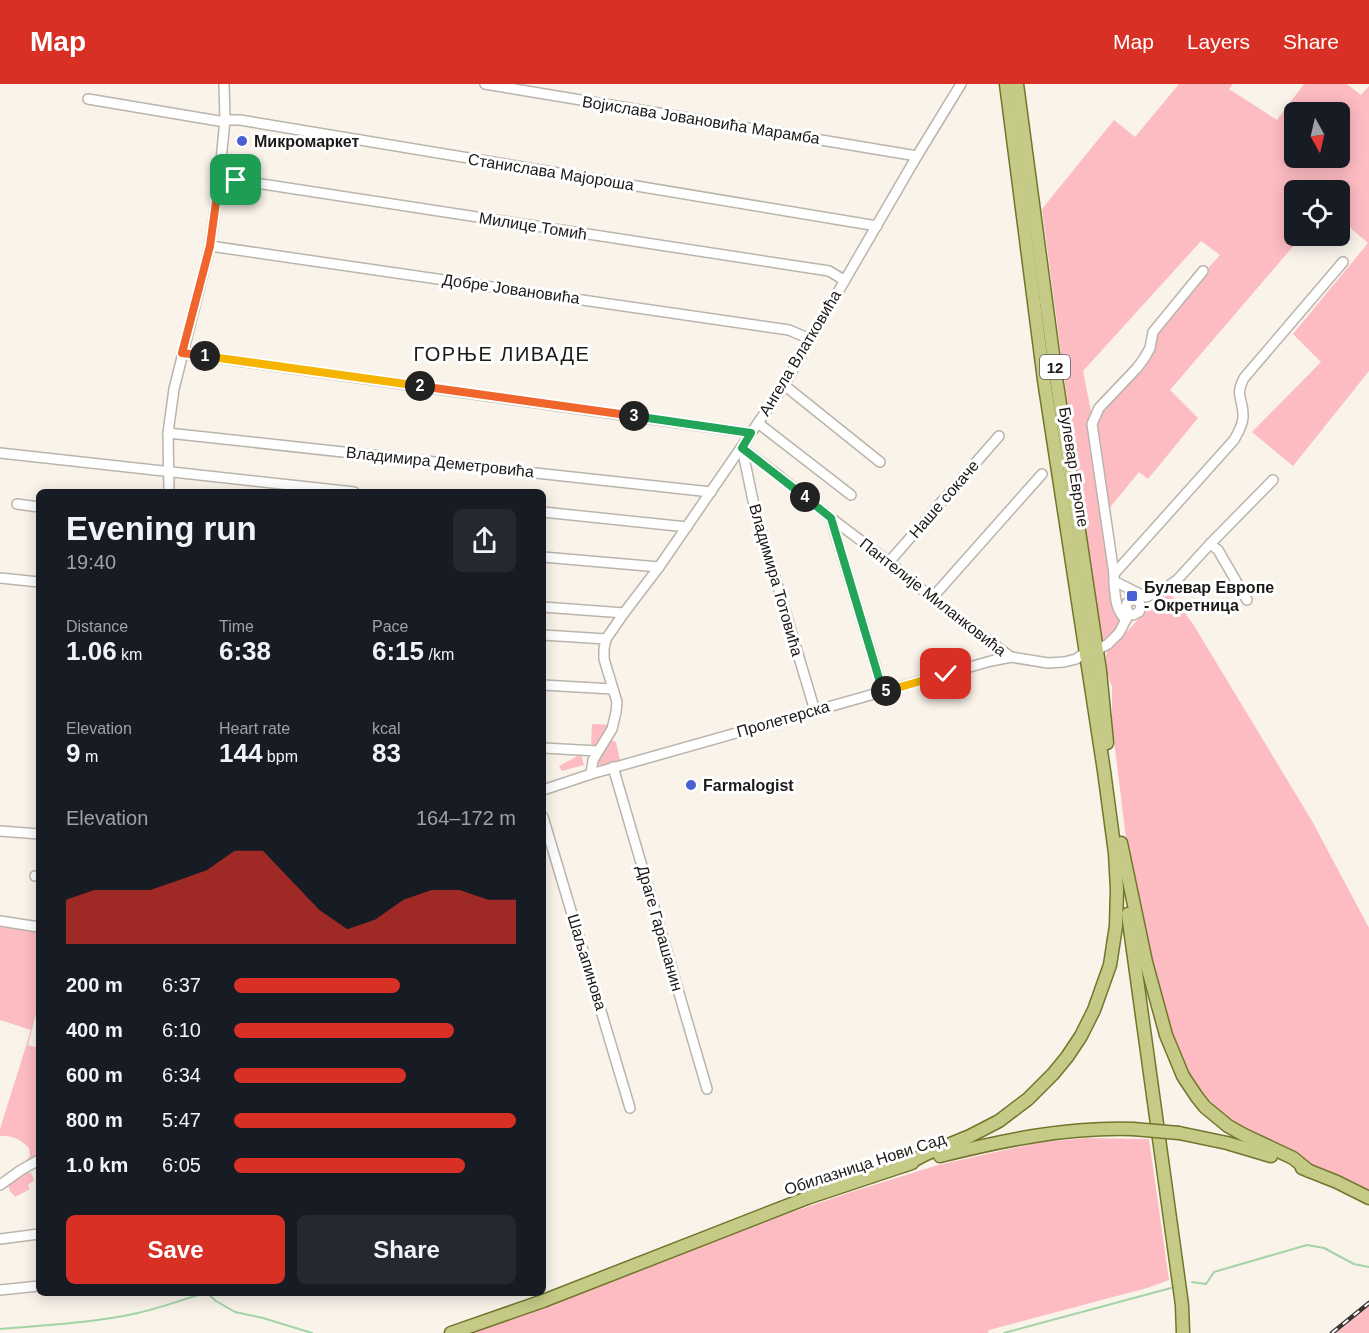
<!DOCTYPE html>
<meta charset="utf-8">
<style>
body{margin:0;font-family:Helvetica,sans-serif;background:#242831;color:#f1f3f6;height:100vh;display:flex;flex-direction:column;font-size:22px;white-space:nowrap}
*{box-sizing:border-box;margin:0}
p{font-size:20px;color:#9ea1a6}
.icon{flex:none;width:33px;height:33px;fill:none;stroke:currentColor;stroke-width:2;stroke-linecap:round;stroke-linejoin:round}
.map{position:relative;flex:1;overflow:hidden}
.panel{position:absolute;left:36px;top:405px;width:510px;height:807px;display:flex;flex-direction:column;background:#171b24;border-radius:9px;box-shadow:0 3px 15px #0003}
.panel>*{flex:none}
.needle{width:39px;rotate:172deg}
.controls{position:absolute;left:1284px;top:18px;display:grid;gap:12px}
.controls a{display:grid;place-items:center;width:66px;height:66px;border-radius:9px;background:#171b24;box-shadow:0 3px 15px #0003;font-size:30px}
.pin{position:absolute;display:grid;place-items:center;width:51px;height:51px;color:#fff;margin:-26px;border-radius:12px;box-shadow:0 3px 9px #0006}
.km{position:absolute;width:30px;height:30px;margin:-15px;border-radius:50%;background:#222;color:#fff;font-size:16px;line-height:30px;text-align:center}
.round{display:grid;place-items:center;flex:none;width:63px;height:63px;border-radius:9px;background:#242831}
.head{display:flex;align-items:center;justify-content:space-between;height:102px;padding:0 30px}
h1{font-size:33px;font-weight:600;line-height:45px}
.stats{display:grid;grid-template-columns:repeat(3,1fr);gap:9px;height:102px;padding:6px 30px}
.stats div{display:grid;align-content:center}
.stats b{font-size:26px;font-weight:600}
.stats small{font-size:16px;font-weight:400}
.stats p{font-size:16px}
.chart{height:168px;padding:12px 30px}
.chart p{display:flex;justify-content:space-between}
.chart svg{width:100%;height:108px;margin-top:6px;fill:#d93025;opacity:.7}
.action{display:flex;gap:12px;margin-top:auto;padding:12px 30px}
.action a{flex:1;height:69px;border-radius:9px;background:#d93025;color:#fff;font-size:24px;font-weight:600;line-height:69px;text-align:center}
.action a+a{background:#242831;color:#f1f3f6}
ul{padding:0 30px;list-style:none;font-size:20px}
li{display:grid;grid-template-columns:96px 72px 1fr;align-items:center;height:45px}
li i{height:15px;border-radius:8px;background:#d93025}
header{display:flex;align-items:center;gap:36px;box-sizing:border-box;height:84px;padding:0 30px;background:#d93025;color:#fff}
header strong{font-size:28px}
nav{display:flex;gap:33px;margin-inline-start:auto;font-size:21px}
.map>svg:first-child{display:block}
</style>
<header>
<strong>Map</strong>
<nav><a>Map</a><a>Layers</a><a>Share</a></nav>
</header>
<div class="map">
<svg width="1369" height="1249" viewBox="0 0 1369 1249">
<rect width="100%" height="100%" fill="#f9f3ea"/>
<g fill="#fdbcc2" fill-rule="evenodd">
<path d="M1179 0H1233L1229 5 1277 36 1304 0H1347L1361 11 1369 2V287L1293 382 1252 348 1321 278 1293 250 1368 159 1340 135V106H1294V152H1302L1170 306 1198 334 1148 395 1139 388 1107 427 1123 552 1166 504 1193 540 1312 737 1369 844V1109L1353 1099 1272 1062 1243 1044 1218 1025 1205 1011 1187 986 1176 961 1137 819 1126 754 1112 641V603L1104 581 1107 568 1100 562 1042 125 1114 36 1135 53ZM1294 28H1340V74H1294ZM1201 157 1220 171 1156 243 1152 272 1093 337 1083 287Z"/>
<polygon points="592,640 610,641 598,661 591,663"/>
<polygon points="611,656 616,658 620,676 602,681 599,681 597,679 599,673"/>
<polygon points="581,670 584,681 562,687 559,682"/>
<path d="M0 841 39 847V878L36 894 39 895V918L28 961 39 964V1071L27 1076 30 1072 29 1064C21 1056 12 1051 0 1052V1045L31 946 0 936Z"/>
<polygon points="1086,1054 1149,1055 1169,1196 1147,1204 989,1246 988,1249 467,1249 543,1224 755,1141 848,1109 938,1081 1036,1059"/>
<polygon points="27,1089 31,1089 34,1096 28,1101 30,1105 15,1113 10,1107 8,1101 11,1098"/>
<polygon points="1369,1221 1369,1249 1336,1249"/>
</g>
<g fill="none" stroke-linecap="round" stroke-linejoin="round">
<g stroke="#a2d4a6" stroke-width="2">
<polyline points="1192,1198 1206,1200 1214,1188 1307,1161 1324,1164 1354,1180 1369,1183"/>
<polyline points="207,1209 216,1217 235,1228 263,1234 312,1249"/>
<path d="M0 1245C46 1241 93 1239 138 1229 160 1224 182 1216 204 1209"/>
<polyline points="1004,1249 1171,1204"/>
</g>
<g stroke="#bab5ac" stroke-width="12">
<g id="minor">
<polyline points="485,0 917,72"/>
<polyline points="88,15 225,38"/>
<polyline points="225,36 240,36 877,142"/>
<polyline points="219,96 236,96 829,187 844,196"/>
<polyline points="210,162 789,246 810,255"/>
<polyline points="1203,187 1153,248 1150,264 1145,273 1137,284 1099,324 1092,340 1114,490 1114,497 1146,513 1163,506 1177,496 1210,460 1273,396"/>
<polyline points="182,269 751,349"/>
<polyline points="784,301 880,378"/>
<polyline points="758,339 851,411"/>
<polyline points="168,349 711,408"/>
<polyline points="742,364 774,388 831,434 889,478 932,514 1011,573"/>
<polyline points="742,364 755,426 815,627"/>
<polyline points="0,369 354,408"/>
<polyline points="169,408 168,349 174,305 210,162 219,96 225,36 224,0"/>
<polyline points="17,420 39,423"/>
<polyline points="543,428 687,443"/>
<polyline points="831,435 883,607"/>
<polyline points="1210,460 1218,466 1247,516"/>
<polyline points="543,473 659,483"/>
<polyline points="889,478 999,352"/>
<path d="M1114 490 1234 356C1238 349 1243 341 1243 333 1244 315 1234 313 1244 294L1343 178"/>
<polyline points="0,494 39,498"/>
<path d="M1114 497C1115 511 1115 526 1126 536"/>
<polyline points="932,514 1042,390"/>
<polyline points="543,523 624,529"/>
<polyline points="543,551 606,555"/>
<polyline points="543,601 612,605"/>
<polyline points="543,664 598,667"/>
<polyline points="613,683 707,1005"/>
<polyline points="591,690 593,676 612,645 616,628 617,618 604,575 604,565 606,555 624,529 659,483 784,301 917,72 961,0"/>
<polyline points="543,706 591,690 991,577 1011,573 1048,579 1064,578 1076,575 1086,568 1097,566 1108,560 1119,549 1129,530 1126,523 1127,519 1133,515 1139,518 1141,522 1139,528 1133,531 1129,530"/>
<polyline points="543,733 630,1024"/>
<polyline points="0,747 39,750"/>
<polyline points="35,792 39,792"/>
<polyline points="0,837 39,843"/>
<polyline points="0,1101 21,1086 39,1076"/>
<polyline points="0,1155 39,1150"/>
<polyline points="0,1206 39,1202"/>
</g>
</g>
<g stroke="#71762c" stroke-width="15">
<g id="major">
<polyline points="1017,0 1057,300 1100,587 1107,659"/>
<polyline points="1121,759 1146,878 1166,951 1183,992 1197,1013 1205,1023 1228,1042 1244,1051 1293,1074 1309,1087"/>
<polyline points="1128,830 1182,1221 1183,1249"/>
<polyline points="1179,1049 1227,1059 1271,1072"/>
<path d="M940 1072C1004 1056 1067 1043 1133 1045"/>
<polyline points="905,1081 926,1070 970,1052 999,1037 1028,1015 1053,990 1067,973 1081,952 1094,926 1110,881 1116,842 1117,805 1115,769 1104,687 1044,296 1006,0"/>
<polyline points="1302,1084 1337,1098 1369,1114"/>
<polyline points="451,1249 543,1217 807,1114 912,1079"/>
</g>
</g>
<use href="#minor" stroke="#fff" stroke-width="9"/>
<use href="#major" stroke="#c5ca87" stroke-width="12"/>
<g stroke="#393632" stroke-width="4.5">
<polyline id="rail" points="1332,1249 1369,1219"/>
</g>
<use href="#rail" stroke="#fff" stroke-width="2" stroke-dasharray="7" stroke-linecap="butt"/>
<g stroke="#71762c" stroke-width="15" stroke-linecap="butt">
<polyline id="major-bridge" points="1133,1045 1179,1049"/>
</g>
<use href="#major-bridge" stroke="#c5ca87" stroke-width="12"/>
</g>
<g fill="none" stroke-linecap="round" stroke-linejoin="round">
<g stroke="#fff" stroke-width="12">
<polyline id="split-1" points="205,272 182,269 210,162 219,96 236,96"/>
</g>
<g stroke="#fff" stroke-width="12">
<polyline id="split-2" points="205,272 420,302"/>
</g>
<g stroke="#fff" stroke-width="12">
<polyline id="split-3" points="420,302 634,332"/>
</g>
<g stroke="#fff" stroke-width="12">
<polyline id="split-4" points="634,332 751,349 742,364 805,413"/>
</g>
<g stroke="#fff" stroke-width="12">
<polyline id="split-5" points="805,413 831,434 883,608 886,607"/>
</g>
<g stroke="#fff" stroke-width="12">
<polyline id="split-6" points="886,607 946,590"/>
</g>
<use href="#split-1" stroke="#f0652b" stroke-width="8"/>
<use href="#split-2" stroke="#f5b400" stroke-width="8"/>
<use href="#split-3" stroke="#f0652b" stroke-width="8"/>
<use href="#split-4" stroke="#22a559" stroke-width="8"/>
<use href="#split-5" stroke="#22a559" stroke-width="8"/>
<use href="#split-6" stroke="#f5b400" stroke-width="8"/>
</g>
<g fill="#4860d4" stroke="#fff" stroke-width="2">
<circle cx="242" cy="57" r="6"/>
<rect x="1126" y="506" width="12" height="12" rx="3"/>
<circle cx="691" cy="701" r="6"/>
</g>
<g text-anchor="middle" dominant-baseline="central" stroke-width="6" stroke-linejoin="round" paint-order="stroke">
<rect fill="#fff" stroke="#605f5d" stroke-width="1.5" x="1040" y="271" width="30" height="24" rx="4.5"/>
<g font-size="15" font-weight="bold" fill="#1c1a17">
<text x="1055" y="283">12</text>
</g>
<g font-size="16" fill="#1c1a17" stroke="#fff">
<text transform="translate(701 36) rotate(9)">Војислава Јовановића Марамба</text>
<text transform="translate(551 88) rotate(9)">Станислава Мајороша</text>
<text transform="translate(533 142) rotate(9)">Милице Томић</text>
<text transform="translate(511 205) rotate(8)">Добре Јовановића</text>
<text transform="translate(800 269) rotate(-59)">Ангела Влатковића</text>
<text transform="translate(440 378) rotate(6)">Владимира Деметровића</text>
<text transform="translate(1074 383) rotate(81)">Булевар Европе</text>
<text transform="translate(944 415) rotate(-49)">Наше сокаче</text>
<text transform="translate(776 496) rotate(74)">Владимира Тотовића</text>
<text transform="translate(933 513) rotate(38)">Пантелије Миланковића</text>
<text transform="translate(783 635) rotate(-16)">Пролетерска</text>
<text transform="translate(660 844) rotate(74)">Драге Гарашанин</text>
<text transform="translate(587 878) rotate(73)">Шаљапинова</text>
<text transform="translate(865 1080) rotate(-18)">Обилазница Нови Сад</text>
</g>
<g font-size="16" font-weight="bold" fill="#1c1a17" stroke="#fff" text-anchor="start">
<text x="254" y="57">Микромаркет</text>
<text x="1144" y="503">Булевар Европе<tspan x="1144" dy="18">- Окретница</tspan></text>
<text x="703" y="701">Farmalogist</text>
</g>
<g font-size="20" letter-spacing="1.5" fill="#1c1a17" stroke="#fff">
<text x="502" y="270">ГОРЊЕ ЛИВАДЕ</text>
</g>
</g>
</svg>
<div class="controls">
<a><svg class="needle" viewBox="-14 -14 28 28"><path d="M0-13l5 13h-10z" fill="#e53935"/><path d="M0 13l5-13h-10z" fill="#9ea1a6"/></svg></a>
<a><svg class="icon" aria-label="locate" viewBox="0 0 24 24"><circle cx="12" cy="12" r="6"/><path d="M12 2v4M12 18v4M2 12h4M18 12h4"/></svg></a>
</div>
<div class="pin" style="left:236px;top:96px;background:#1e9e55"><svg class="icon" aria-label="arrive" viewBox="0 0 24 24"><path d="M6 21V4h12l-3 4 3 4H6"/></svg></div>
<div class="pin" style="left:946px;top:590px;background:#d93025"><svg class="icon" aria-label="check" viewBox="0 0 24 24"><path d="M5 12l5 5 9-10"/></svg></div>
<b class="km" style="left:205px;top:272px">1</b>
<b class="km" style="left:420px;top:302px">2</b>
<b class="km" style="left:634px;top:332px">3</b>
<b class="km" style="left:805px;top:413px">4</b>
<b class="km" style="left:886px;top:607px">5</b>
<section class="panel">
<div class="head"><div><h1>Evening run</h1><p>19:40</p></div><a class="round"><svg class="icon" aria-label="share" viewBox="0 0 24 24"><path d="M12 15V3M7 8l5-5 5 5M5 13v7h14v-7"/></svg></a></div>
<div class="stats">
<div><p>Distance</p><b>1.06<small> km</small></b></div>
<div><p>Time</p><b>6:38</b></div>
<div><p>Pace</p><b>6:15<small> /km</small></b></div>
</div>
<div class="stats">
<div><p>Elevation</p><b>9<small> m</small></b></div>
<div><p>Heart rate</p><b>144<small> bpm</small></b></div>
<div><p>kcal</p><b>83</b></div>
</div>
<div class="chart"><p><span>Elevation</span>164–172 m</p>
<svg viewBox="0 0 160 44" preserveAspectRatio="none"><path d="M0 44V26L10 22L20 22L30 22L40 18L50 14L60 6L70 6L80 18L90 30L100 38L110 34L120 26L130 22L140 22L150 26L160 26V44z"/></svg>
</div>
<ul>
<li><b>200 m</b>6:37<i style="width:59%"></i></li>
<li><b>400 m</b>6:10<i style="width:78%"></i></li>
<li><b>600 m</b>6:34<i style="width:61%"></i></li>
<li><b>800 m</b>5:47<i style="width:100%"></i></li>
<li><b>1.0 km</b>6:05<i style="width:82%"></i></li>
</ul>
<div class="action"><a>Save</a><a>Share</a></div>
</section>
</div>
